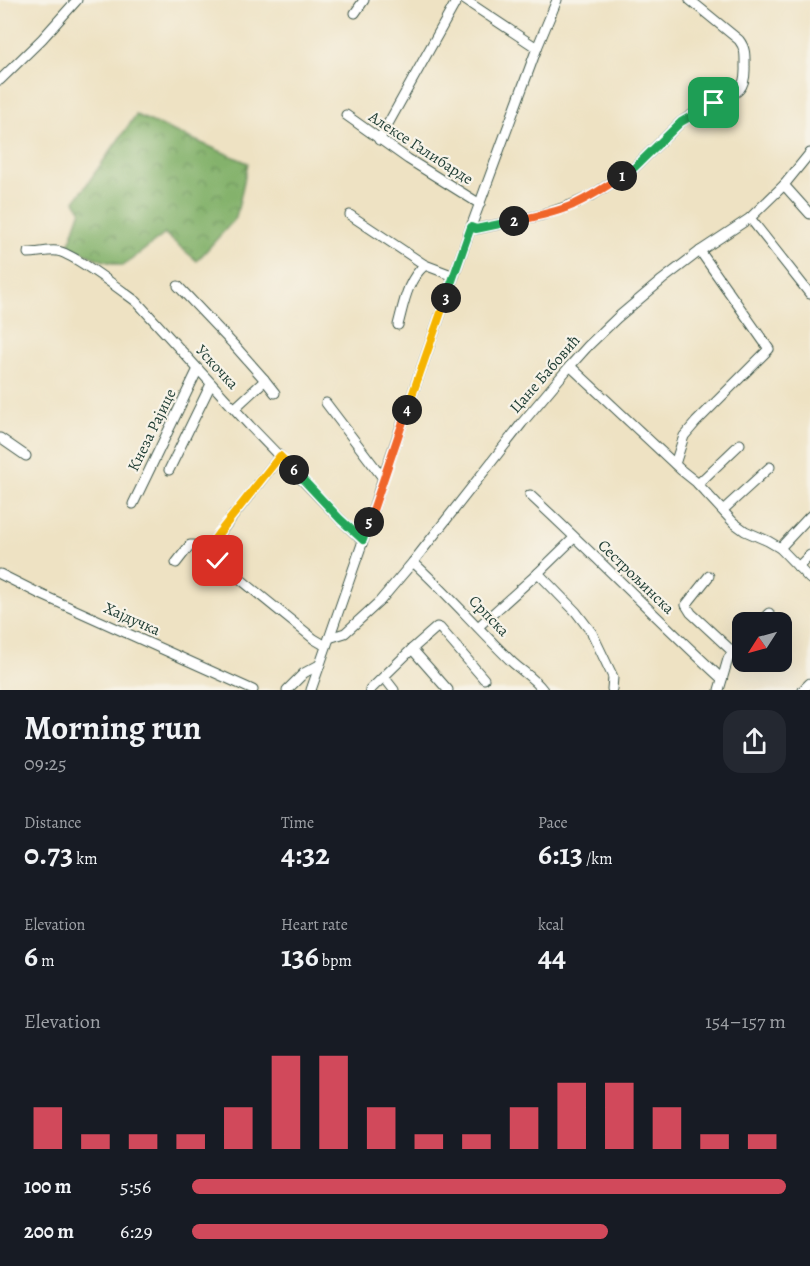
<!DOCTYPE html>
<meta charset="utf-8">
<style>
body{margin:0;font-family:Alegreya,serif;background:#242831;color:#f1f3f6;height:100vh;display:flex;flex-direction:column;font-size:22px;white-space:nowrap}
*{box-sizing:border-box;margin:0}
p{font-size:20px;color:#9ea1a6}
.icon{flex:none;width:33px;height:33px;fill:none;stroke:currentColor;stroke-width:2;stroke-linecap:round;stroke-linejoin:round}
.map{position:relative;height:690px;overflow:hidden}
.details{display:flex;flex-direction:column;background:#171b24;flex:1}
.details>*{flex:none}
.needle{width:39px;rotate:234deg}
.buttons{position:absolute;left:732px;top:612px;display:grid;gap:12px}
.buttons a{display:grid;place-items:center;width:60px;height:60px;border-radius:12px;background:#171b24;box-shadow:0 6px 24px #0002;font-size:30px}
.pin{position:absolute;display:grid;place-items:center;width:51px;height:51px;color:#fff;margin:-26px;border-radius:12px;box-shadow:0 3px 9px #0006}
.km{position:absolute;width:30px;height:30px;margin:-15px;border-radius:50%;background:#222;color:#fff;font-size:16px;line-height:30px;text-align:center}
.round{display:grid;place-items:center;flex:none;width:63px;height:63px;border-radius:18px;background:#242831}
.headline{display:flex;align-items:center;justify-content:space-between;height:102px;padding:0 24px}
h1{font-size:33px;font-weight:600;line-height:45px}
.stats{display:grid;grid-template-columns:repeat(3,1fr);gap:9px;height:102px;padding:6px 24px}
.stats div{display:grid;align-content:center}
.stats b{font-size:30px;font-weight:600}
.stats small{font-size:16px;font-weight:400}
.stats p{font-size:16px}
.chart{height:168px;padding:12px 24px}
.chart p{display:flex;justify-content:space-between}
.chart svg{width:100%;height:108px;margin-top:6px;stroke:#d1495b;stroke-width:6}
ul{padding:0 24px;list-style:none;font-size:20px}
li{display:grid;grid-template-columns:96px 72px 1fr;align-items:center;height:45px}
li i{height:15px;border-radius:8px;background:#d1495b}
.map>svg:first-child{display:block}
</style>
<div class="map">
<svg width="810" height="690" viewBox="0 0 810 690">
<defs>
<pattern id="forest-crowns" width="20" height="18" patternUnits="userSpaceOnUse" patternTransform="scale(1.5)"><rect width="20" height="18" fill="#84b26c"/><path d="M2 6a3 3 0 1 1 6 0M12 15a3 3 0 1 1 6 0" fill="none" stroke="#6b925a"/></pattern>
</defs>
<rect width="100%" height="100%" fill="#f7f3e8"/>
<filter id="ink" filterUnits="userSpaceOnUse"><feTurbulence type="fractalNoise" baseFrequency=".0167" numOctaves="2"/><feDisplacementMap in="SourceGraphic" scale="12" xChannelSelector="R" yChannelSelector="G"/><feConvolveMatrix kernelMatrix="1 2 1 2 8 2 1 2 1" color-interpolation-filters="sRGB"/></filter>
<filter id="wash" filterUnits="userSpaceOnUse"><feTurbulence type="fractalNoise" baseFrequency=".008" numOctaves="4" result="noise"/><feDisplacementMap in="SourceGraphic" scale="24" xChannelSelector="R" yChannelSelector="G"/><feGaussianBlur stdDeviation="1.35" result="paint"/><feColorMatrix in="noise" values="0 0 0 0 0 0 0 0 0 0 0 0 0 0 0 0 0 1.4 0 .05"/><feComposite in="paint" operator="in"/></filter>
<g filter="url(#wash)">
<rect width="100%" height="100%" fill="#eee2c3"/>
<polygon fill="url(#forest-crowns)" stroke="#527850" stroke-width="1.5" points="136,115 248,163 236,218 197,261 165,234 123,266 101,260 68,247 81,210 75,201"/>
</g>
<g filter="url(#ink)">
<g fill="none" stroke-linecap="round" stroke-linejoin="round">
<g stroke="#3e5649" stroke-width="11">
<g id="minor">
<polyline points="465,0 537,48"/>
<polyline points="355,13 364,0"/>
<polyline points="0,80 42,39 77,0"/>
<polyline points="346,115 408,159 480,204"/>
<polyline points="379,140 457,0"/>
<polyline points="784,185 810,214"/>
<polyline points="350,215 425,265 454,276"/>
<polyline points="750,218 810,294"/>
<path d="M471 227 476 229 542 215 571 205 591 196 633 169 681 122C691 115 703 108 714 103 734 94 746 93 745 67 745 56 746 49 739 40L690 0"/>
<path d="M28 253C38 253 48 250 57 251 73 253 122 291 137 302L250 426 340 519 363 541"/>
<polyline points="178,286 234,345 264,379 262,383 235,408"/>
<path d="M398 325C404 303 407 280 425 265"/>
<polyline points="570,366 681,470 696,482 734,523 745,531 768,541 780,548 810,579"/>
<polyline points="264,379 275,393"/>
<polyline points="326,403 383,478"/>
<polyline points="0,438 26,456"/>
<polyline points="675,464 684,436 696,422 769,349 700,251"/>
<polyline points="169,470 211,384"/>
<polyline points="698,484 740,444"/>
<path d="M530 495C595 555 657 619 722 679"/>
<polyline points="133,504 198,369"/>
<polyline points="723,510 770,467"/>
<polyline points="780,548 810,516"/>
<polyline points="204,553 280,456"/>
<path d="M413 562C448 594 478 629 512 662 523 672 534 678 543 690"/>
<polyline points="176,563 190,545 193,545 218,561 314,639 326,646"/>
<polyline points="798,567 810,555"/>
<polyline points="538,573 574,538"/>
<polyline points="0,574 40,594 253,690"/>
<polyline points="709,576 686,605 691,613 733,652"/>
<polyline points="760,622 769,613"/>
<polyline points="478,627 538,573 576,612 592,633 613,677 612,689"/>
<polyline points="329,638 345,633 380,601 413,562 522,423 570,366 588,346 617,318 662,280 700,251 750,218 784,185 810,153"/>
<polyline points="412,649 448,690"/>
<polyline points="384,677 394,690"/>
<polyline points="287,690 304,673 319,665"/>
<polyline points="311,690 363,541 383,478 471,227 537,48 557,0"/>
<polyline points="370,690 412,649 437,627 440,628 484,679"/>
<polyline points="719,690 728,659 742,641"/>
<polyline points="803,690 810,683"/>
</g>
</g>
<use href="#minor" stroke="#fff" stroke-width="9"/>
</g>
</g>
<g fill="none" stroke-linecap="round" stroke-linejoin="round" filter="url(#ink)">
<g stroke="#fff" stroke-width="12">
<polyline id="split-1" points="622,176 633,169 681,122 714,103"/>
</g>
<g stroke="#fff" stroke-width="12">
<path id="split-2" d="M514 221C534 217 554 213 573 205 590 197 606 187 622 176"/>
</g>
<g stroke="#fff" stroke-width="12">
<polyline id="split-3" points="446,298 471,227 476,229 514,221"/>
</g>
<g stroke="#fff" stroke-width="12">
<polyline id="split-4" points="407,410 446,298"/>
</g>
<g stroke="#fff" stroke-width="12">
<polyline id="split-5" points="369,522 407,410"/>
</g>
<g stroke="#fff" stroke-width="12">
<polyline id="split-6" points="294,470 340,519 363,540 369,522"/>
</g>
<g stroke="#fff" stroke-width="12">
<polyline id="split-7" points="219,533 280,456 294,470"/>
</g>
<g stroke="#fff" stroke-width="12">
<polyline id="split-8" points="218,561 204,553 219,533"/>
</g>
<use href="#split-1" stroke="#22a559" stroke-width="8"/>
<use href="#split-2" stroke="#f0652b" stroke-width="8"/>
<use href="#split-3" stroke="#22a559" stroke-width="8"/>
<use href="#split-4" stroke="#f5b400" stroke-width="8"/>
<use href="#split-5" stroke="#f0652b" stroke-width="8"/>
<use href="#split-6" stroke="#22a559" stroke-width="8"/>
<use href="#split-7" stroke="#f5b400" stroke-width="8"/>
<use href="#split-8" stroke="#f5b400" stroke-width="8"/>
</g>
<g text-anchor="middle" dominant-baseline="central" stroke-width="4.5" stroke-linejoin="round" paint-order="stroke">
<g font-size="16" fill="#1f3d34" stroke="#f7f3e8">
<text transform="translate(421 148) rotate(33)">Алексе Галибарде</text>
<text transform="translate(217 367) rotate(47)">Ускочка</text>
<text transform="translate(545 374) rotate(-49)">Цане Бабовић</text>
<text transform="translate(152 430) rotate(-64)">Кнеза Рајице</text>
<text transform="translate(636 577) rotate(44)">Сестрољинска</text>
<text transform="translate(489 616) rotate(46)">Српска</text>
<text transform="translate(132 619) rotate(24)">Хајдучка</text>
</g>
</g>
</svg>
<div class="buttons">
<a><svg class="needle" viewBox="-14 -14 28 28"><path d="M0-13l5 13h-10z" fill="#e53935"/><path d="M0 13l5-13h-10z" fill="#9ea1a6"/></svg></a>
</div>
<div class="pin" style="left:714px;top:103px;background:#1e9e55"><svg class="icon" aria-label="arrive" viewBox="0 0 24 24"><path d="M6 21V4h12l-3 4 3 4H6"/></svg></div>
<div class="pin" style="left:218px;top:561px;background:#d93025"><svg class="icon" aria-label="check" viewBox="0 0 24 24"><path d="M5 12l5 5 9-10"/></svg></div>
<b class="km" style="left:622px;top:176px">1</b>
<b class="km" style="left:514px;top:221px">2</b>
<b class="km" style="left:446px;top:298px">3</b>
<b class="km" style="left:407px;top:410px">4</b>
<b class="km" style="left:369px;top:522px">5</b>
<b class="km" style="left:294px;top:470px">6</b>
</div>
<section class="details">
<div class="headline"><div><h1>Morning run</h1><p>09:25</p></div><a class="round"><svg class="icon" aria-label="share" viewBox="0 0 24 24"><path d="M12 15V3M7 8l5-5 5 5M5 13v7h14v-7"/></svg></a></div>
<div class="stats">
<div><p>Distance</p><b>0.73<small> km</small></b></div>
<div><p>Time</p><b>4:32</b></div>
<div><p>Pace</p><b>6:13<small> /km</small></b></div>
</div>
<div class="stats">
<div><p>Elevation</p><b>6<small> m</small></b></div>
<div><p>Heart rate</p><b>136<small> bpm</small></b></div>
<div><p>kcal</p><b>44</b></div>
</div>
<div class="chart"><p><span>Elevation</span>154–157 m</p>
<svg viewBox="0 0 160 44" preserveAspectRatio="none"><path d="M5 44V27M15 44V38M25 44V38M35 44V38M45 44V27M55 44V6M65 44V6M75 44V27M85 44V38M95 44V38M105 44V27M115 44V17M125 44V17M135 44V27M145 44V38M155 44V38"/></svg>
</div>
<ul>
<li><b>100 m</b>5:56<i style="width:100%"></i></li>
<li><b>200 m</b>6:29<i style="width:70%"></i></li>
</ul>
</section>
